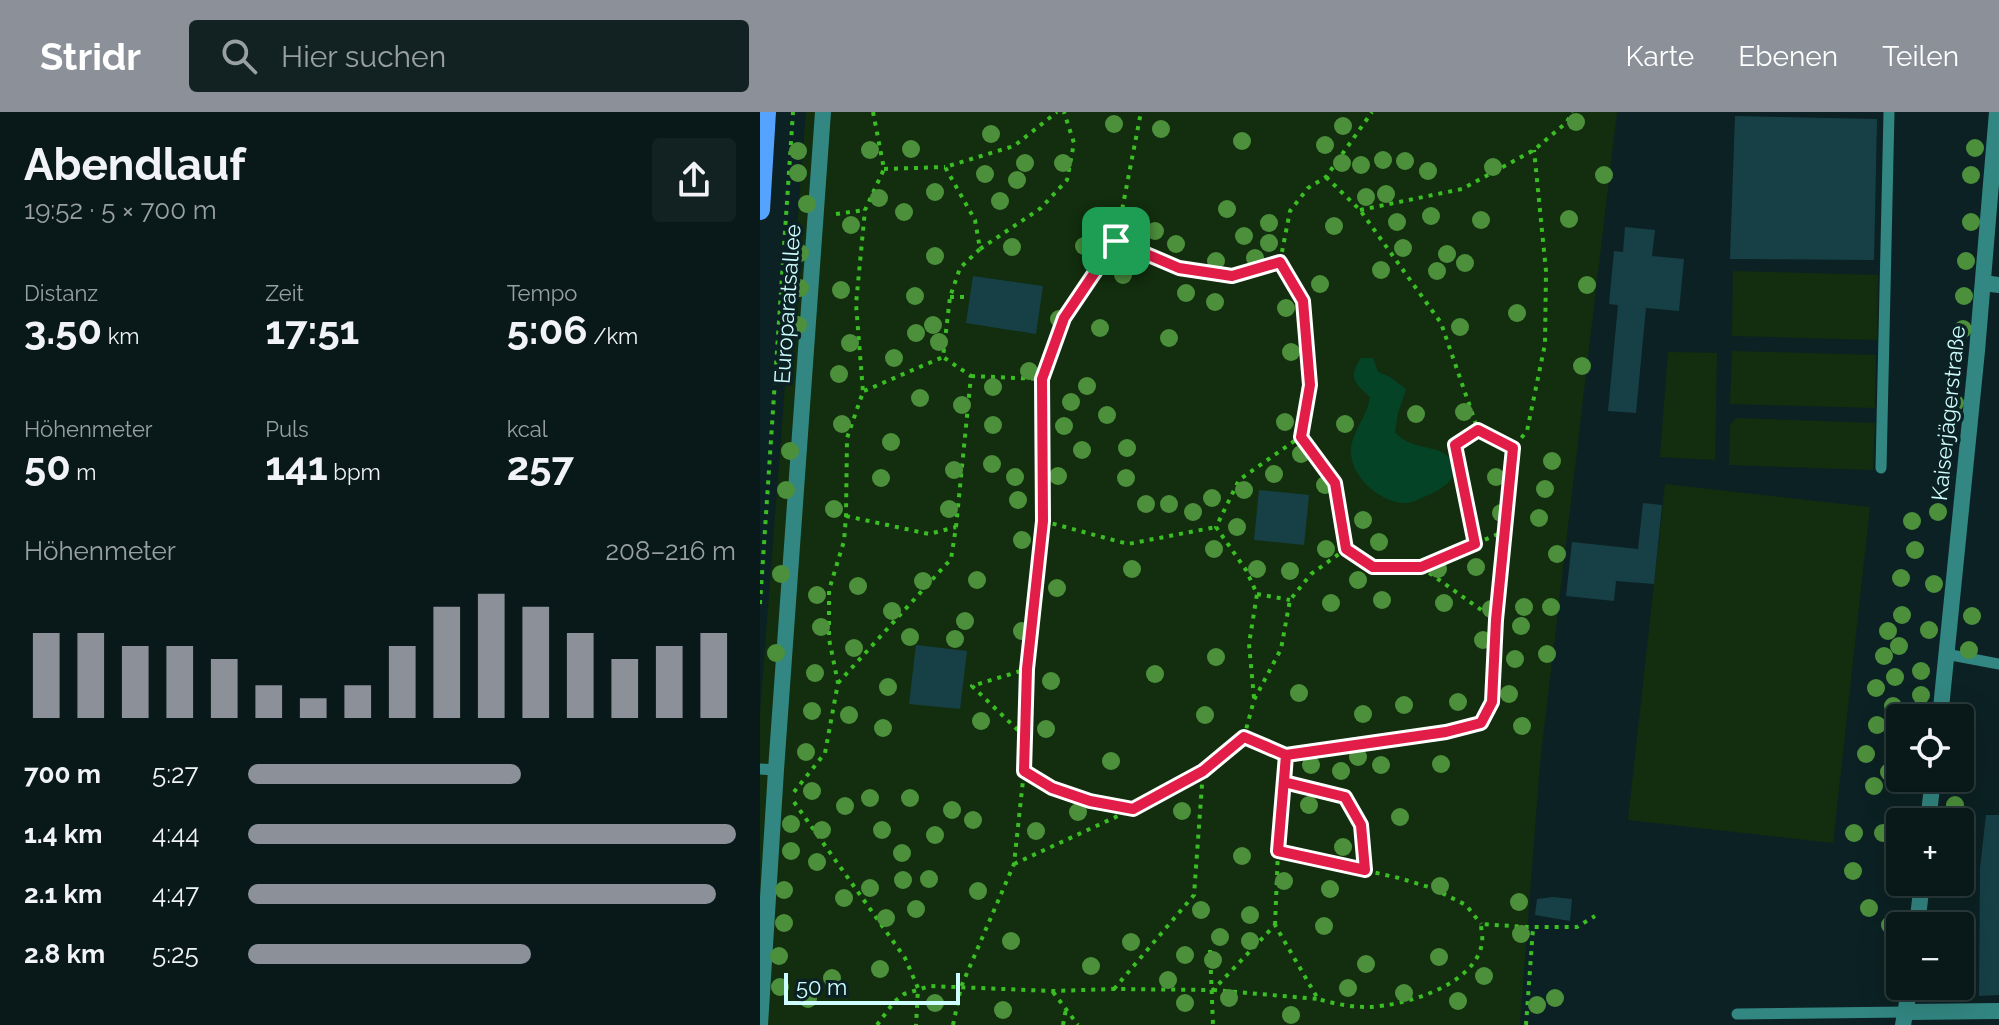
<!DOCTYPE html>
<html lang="de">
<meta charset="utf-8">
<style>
body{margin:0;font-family:Raleway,sans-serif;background:#122223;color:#f1f3f6;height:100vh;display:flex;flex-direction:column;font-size:30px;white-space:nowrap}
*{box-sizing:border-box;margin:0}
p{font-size:26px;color:#99a0a2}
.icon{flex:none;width:44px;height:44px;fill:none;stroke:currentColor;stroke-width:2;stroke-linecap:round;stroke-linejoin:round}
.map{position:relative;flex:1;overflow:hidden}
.details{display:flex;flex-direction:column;background:#09191a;width:760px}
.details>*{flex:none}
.fabs{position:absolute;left:1126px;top:592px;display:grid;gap:16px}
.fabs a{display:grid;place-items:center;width:88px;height:88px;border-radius:8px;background:#09191a;box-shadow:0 8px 32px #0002,0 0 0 2px #293839;font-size:40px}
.scale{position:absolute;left:24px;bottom:20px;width:176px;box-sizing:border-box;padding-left:8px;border:4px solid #cefeff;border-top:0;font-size:22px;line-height:28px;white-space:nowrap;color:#cefeff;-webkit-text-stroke:6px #0c2123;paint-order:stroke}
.pin{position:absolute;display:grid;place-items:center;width:68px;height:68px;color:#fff;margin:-34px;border-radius:16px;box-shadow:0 4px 12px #0006}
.round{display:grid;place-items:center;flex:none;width:84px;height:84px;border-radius:8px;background:#122223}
.overview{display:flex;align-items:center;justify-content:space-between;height:136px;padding:0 24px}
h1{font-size:44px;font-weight:700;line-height:60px}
.metrics{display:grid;grid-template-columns:repeat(3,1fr);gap:12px;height:136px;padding:8px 24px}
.metrics div{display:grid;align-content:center}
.metrics b{font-size:40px;font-weight:700}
.metrics small{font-size:22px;font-weight:400}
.metrics p{font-size:22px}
.chart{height:224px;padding:16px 24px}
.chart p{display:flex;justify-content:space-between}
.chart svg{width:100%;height:144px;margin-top:8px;stroke:#8c9099;stroke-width:6}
ul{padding:0 24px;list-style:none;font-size:26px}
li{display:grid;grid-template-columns:128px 96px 1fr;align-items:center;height:60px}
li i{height:20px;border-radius:10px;background:#8c9099}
header{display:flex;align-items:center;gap:48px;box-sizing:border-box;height:112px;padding:0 40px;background:#8c9099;color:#fff}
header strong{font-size:38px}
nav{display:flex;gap:44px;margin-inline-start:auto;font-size:28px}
.search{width:560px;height:72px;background:#122223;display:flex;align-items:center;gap:20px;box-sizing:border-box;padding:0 28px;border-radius:8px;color:#99a0a2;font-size:30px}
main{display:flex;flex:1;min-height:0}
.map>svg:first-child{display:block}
</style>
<header>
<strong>Stridr</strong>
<div class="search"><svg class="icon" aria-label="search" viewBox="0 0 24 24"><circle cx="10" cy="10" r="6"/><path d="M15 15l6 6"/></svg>Hier suchen</div>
<nav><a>Karte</a><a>Ebenen</a><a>Teilen</a></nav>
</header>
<main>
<section class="details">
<div class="overview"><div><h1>Abendlauf</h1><p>19:52 · 5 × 700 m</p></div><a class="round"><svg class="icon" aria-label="share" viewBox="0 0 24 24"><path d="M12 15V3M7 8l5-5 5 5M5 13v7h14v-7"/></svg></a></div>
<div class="metrics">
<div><p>Distanz</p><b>3.50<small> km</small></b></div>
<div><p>Zeit</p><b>17:51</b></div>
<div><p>Tempo</p><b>5:06<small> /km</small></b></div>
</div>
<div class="metrics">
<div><p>Höhenmeter</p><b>50<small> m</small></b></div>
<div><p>Puls</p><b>141<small> bpm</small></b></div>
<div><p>kcal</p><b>257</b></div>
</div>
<div class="chart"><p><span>Höhenmeter</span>208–216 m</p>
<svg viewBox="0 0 160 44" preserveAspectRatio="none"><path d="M5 44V18M15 44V18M25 44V22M35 44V22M45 44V26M55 44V34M65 44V38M75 44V34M85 44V22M95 44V10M105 44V6M115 44V10M125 44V18M135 44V26M145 44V22M155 44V18"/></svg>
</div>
<ul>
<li><b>700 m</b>5:27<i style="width:56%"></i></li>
<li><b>1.4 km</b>4:44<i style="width:100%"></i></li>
<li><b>2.1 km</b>4:47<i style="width:96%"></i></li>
<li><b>2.8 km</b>5:25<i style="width:58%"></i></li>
</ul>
</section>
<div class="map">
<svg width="1239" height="913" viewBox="0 0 1239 913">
<rect width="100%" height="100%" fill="#0c2123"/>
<g fill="#122e0e">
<polygon points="46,0 857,0 780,651 760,913 0,913 0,600"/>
<polygon points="973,159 1118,163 1117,228 972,224"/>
<polygon points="972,239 1116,243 1115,296 970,292"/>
<polygon points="908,240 957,241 955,348 900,345"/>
<polygon points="976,306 1115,311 1113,358 969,353 970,313"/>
<polygon points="905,372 1110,395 1073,731 868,708"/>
</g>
<path fill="#054327" d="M601 246H613L618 260 630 265 646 277 638 301 635 320C650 339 679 332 689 346 704 367 680 378 664 385 659 387 652 391 647 391 622 392 593 367 591 342 589 324 608 304 610 285 596 272 587 266 601 246Z"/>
<g fill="#164046">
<polygon points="975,4 1117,7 1114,148 970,147"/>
<polygon points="865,115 895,118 892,144 924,147 919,199 886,196 876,301 848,299 858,193 849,192 854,139 863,140"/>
<polygon points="213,164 283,174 276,222 206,211"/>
<polygon points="499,378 549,383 544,433 494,428"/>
<polygon points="883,391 902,393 894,472 856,469 854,489 806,484 812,430 878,437"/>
<polygon points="156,533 207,539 200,597 149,592"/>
<polygon points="1226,703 1239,703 1239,883 1219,884 1220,756"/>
<polygon points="793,785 812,787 810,809 775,803 777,787"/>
</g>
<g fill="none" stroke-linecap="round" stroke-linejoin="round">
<g stroke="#3abe23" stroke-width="4" stroke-dasharray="4 6" stroke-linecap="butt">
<polyline points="124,57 185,55"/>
<polyline points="566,65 600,98 681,211 718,318 753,336"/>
<polyline points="600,98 702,77 774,38 807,10 812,0"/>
<polyline points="76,102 105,98"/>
<polyline points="356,129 419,156 472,164 520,150"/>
<polyline points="220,137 281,96 307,68 314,31 304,0"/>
<polyline points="190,185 210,185"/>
<polyline points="211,264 281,267"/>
<polyline points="104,279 183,245"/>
<polyline points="86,404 169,422 196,415"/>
<polyline points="283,409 368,432 456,415"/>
<polyline points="715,432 695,333 718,318"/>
<polyline points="586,437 613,455 661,455 743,420"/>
<polyline points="661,455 734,507"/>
<polyline points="497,482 530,488"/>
<polyline points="0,492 33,0"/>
<polyline points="78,571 191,447 196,415 211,264 183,245 190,185 200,156 220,137 215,108 185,55 254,34 297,0"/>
<polyline points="494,586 489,532 497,482 486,458 456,415 479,368 540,325"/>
<polyline points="265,625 212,574 267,557"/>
<polyline points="484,625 526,643"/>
<path d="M264 659C302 681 327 689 370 697"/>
<polyline points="524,670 585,685 601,713 605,758"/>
<polyline points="34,680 65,641 78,571 69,527 69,478 84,429 86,404 87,326 103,280 96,192 105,98 124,57 113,0"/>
<polyline points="34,690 145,846 158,876 156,913"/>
<polyline points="518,739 639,766 672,776 706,793 721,812"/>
<polyline points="254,752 373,697 443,659"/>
<polyline points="515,813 518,739 526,643 686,620 721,611 732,590 736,508 753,336 767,319 785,232 786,159 774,38"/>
<polyline points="450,838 453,913"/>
<polyline points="354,877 434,783 443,659 484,625 494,588 521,537 530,488 551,462 586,437 575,371 541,325 550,273 543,189 520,150 530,99 548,76 566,65 612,0"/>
<polyline points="453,878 558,887"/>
<polyline points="293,880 318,913"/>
<path d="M117 913 134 890 144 882 170 874 292 879 354 877 453 878 515 813 558 887C575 892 591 895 608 895 644 894 716 873 722 831 723 825 721 818 721 812L767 815H817L835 804"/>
<polyline points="193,913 201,875 254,752 264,659 267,557 283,409 282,267 304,206 356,129 381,0"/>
<polyline points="303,913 306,897"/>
<polyline points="766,913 773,816"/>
</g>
<g stroke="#328783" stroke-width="11">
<polyline points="1121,356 1129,0"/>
<polyline points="1186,542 1239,552"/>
<polyline points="0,657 16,658"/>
<polyline points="977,902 1146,900"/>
</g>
<polyline stroke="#328783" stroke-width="16" points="0,913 16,658 63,0"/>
<g stroke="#328783" stroke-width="16">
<polyline points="1223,171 1239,173"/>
<polyline points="1146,900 1239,899"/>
</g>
<g stroke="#328783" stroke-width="16">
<polyline points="1180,606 1217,239 1237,0"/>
<polyline points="1168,710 1173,666"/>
<polyline points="1157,814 1162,770"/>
<polyline points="1143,913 1150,874"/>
</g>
<polyline stroke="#55a3ff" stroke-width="20" points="0,98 6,0"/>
</g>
<g fill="#4d903c">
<circle cx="816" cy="10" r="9"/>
<circle cx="354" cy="12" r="9"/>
<circle cx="583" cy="14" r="9"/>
<circle cx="401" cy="17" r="9"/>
<circle cx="231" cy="22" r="9"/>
<circle cx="482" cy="29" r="9"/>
<circle cx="565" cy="33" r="9"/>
<circle cx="1215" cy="36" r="9"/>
<circle cx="151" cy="37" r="9"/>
<circle cx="110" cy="38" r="9"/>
<circle cx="38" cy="39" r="9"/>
<circle cx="623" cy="48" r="9"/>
<circle cx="645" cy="49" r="9"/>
<circle cx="265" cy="51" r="9"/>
<circle cx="303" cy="51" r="9"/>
<circle cx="582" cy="51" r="9"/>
<circle cx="601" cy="53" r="9"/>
<circle cx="733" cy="55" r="9"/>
<circle cx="668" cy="59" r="9"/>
<circle cx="38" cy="61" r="9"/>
<circle cx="225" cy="62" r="9"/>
<circle cx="844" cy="63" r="9"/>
<circle cx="1211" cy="63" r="9"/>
<circle cx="257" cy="68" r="9"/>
<circle cx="175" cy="80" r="9"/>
<circle cx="626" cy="82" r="9"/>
<circle cx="606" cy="85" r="9"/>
<circle cx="119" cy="86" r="9"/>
<circle cx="240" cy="89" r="9"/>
<circle cx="47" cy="92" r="9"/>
<circle cx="467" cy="97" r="9"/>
<circle cx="144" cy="100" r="9"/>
<circle cx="671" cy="104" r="9"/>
<circle cx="809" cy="107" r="9"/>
<circle cx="721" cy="108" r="9"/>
<circle cx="375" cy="110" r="9"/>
<circle cx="637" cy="110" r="9"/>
<circle cx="1211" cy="110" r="9"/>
<circle cx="509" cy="111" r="9"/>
<circle cx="91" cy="113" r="9"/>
<circle cx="574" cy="114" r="9"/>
<circle cx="395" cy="119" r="9"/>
<circle cx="484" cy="124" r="9"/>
<circle cx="509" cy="131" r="9"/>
<circle cx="416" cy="132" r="9"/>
<circle cx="324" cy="134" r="9"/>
<circle cx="252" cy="135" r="9"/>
<circle cx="643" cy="136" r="9"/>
<circle cx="40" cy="141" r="9"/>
<circle cx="687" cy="142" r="9"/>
<circle cx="175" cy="144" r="9"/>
<circle cx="495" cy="146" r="9"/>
<circle cx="456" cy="149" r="9"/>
<circle cx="1206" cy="149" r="9"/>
<circle cx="705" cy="151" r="9"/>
<circle cx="621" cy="158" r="9"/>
<circle cx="677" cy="159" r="9"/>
<circle cx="363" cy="163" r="9"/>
<circle cx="560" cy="172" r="9"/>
<circle cx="827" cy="173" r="9"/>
<circle cx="40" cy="176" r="9"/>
<circle cx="81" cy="178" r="9"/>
<circle cx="426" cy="181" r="9"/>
<circle cx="155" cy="184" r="9"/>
<circle cx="1204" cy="184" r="9"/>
<circle cx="455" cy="190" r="9"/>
<circle cx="526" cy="196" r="9"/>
<circle cx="757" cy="201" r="9"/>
<circle cx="299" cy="207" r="9"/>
<circle cx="38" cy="213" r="9"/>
<circle cx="173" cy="213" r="9"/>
<circle cx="700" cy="215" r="9"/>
<circle cx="340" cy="216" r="9"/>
<circle cx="1203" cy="217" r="9"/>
<circle cx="156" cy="221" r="9"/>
<circle cx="409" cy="226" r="9"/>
<circle cx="179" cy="230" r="9"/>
<circle cx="90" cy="231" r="9"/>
<circle cx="531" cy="240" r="9"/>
<circle cx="134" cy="246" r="9"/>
<circle cx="822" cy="254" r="9"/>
<circle cx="269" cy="259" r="9"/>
<circle cx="79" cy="262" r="9"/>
<circle cx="327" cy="274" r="9"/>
<circle cx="233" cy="275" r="9"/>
<circle cx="160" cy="286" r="9"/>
<circle cx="311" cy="290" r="9"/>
<circle cx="1195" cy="291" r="9"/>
<circle cx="202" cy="293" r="9"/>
<circle cx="704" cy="300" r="9"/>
<circle cx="656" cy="302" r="9"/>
<circle cx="347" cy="303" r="9"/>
<circle cx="525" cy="310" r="9"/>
<circle cx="82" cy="312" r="9"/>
<circle cx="585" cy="312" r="9"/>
<circle cx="233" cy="313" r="9"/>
<circle cx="304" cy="314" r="9"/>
<circle cx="131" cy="330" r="9"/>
<circle cx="367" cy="336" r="9"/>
<circle cx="322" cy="338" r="9"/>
<circle cx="30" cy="339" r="9"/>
<circle cx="541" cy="342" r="9"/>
<circle cx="792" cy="349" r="9"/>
<circle cx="232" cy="352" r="9"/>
<circle cx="194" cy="358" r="9"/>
<circle cx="514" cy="362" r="9"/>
<circle cx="1184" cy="363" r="9"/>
<circle cx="298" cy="364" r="9"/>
<circle cx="255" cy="365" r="9"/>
<circle cx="736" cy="365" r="9"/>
<circle cx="121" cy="366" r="9"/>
<circle cx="366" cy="366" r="9"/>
<circle cx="565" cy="373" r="9"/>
<circle cx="785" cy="377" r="9"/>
<circle cx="26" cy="378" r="9"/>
<circle cx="484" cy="378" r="9"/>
<circle cx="452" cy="386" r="9"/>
<circle cx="258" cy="388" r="9"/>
<circle cx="386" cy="392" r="9"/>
<circle cx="409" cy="392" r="9"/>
<circle cx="74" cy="397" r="9"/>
<circle cx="189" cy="397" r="9"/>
<circle cx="433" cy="400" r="9"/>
<circle cx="1178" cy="400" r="9"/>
<circle cx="741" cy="401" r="9"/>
<circle cx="779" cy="406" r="9"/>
<circle cx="603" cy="408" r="9"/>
<circle cx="1152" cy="409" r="9"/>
<circle cx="477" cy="415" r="9"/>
<circle cx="262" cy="428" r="9"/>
<circle cx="619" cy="430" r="9"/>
<circle cx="454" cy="437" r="9"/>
<circle cx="566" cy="437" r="9"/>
<circle cx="1155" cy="438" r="9"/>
<circle cx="797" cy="442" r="9"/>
<circle cx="716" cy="455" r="9"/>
<circle cx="372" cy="457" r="9"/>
<circle cx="497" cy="457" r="9"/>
<circle cx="678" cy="457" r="9"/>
<circle cx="530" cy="459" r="9"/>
<circle cx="21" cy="462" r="9"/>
<circle cx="1141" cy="466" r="9"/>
<circle cx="217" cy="468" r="9"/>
<circle cx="598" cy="468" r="9"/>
<circle cx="163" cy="469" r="9"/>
<circle cx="1174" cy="472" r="9"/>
<circle cx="98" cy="474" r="9"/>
<circle cx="297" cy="476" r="9"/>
<circle cx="57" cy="483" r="9"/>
<circle cx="622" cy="488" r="9"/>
<circle cx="571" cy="491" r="9"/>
<circle cx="684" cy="491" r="9"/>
<circle cx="764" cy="495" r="9"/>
<circle cx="791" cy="495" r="9"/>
<circle cx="731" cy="497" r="9"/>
<circle cx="132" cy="499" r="9"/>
<circle cx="1142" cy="503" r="9"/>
<circle cx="1212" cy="504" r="9"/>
<circle cx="205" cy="509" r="9"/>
<circle cx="761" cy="514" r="9"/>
<circle cx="61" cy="515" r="9"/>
<circle cx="1169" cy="518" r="9"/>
<circle cx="262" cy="519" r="9"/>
<circle cx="1128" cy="519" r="9"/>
<circle cx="150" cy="525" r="9"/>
<circle cx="195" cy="527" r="9"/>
<circle cx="723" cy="528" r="9"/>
<circle cx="1139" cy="534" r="9"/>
<circle cx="94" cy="536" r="9"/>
<circle cx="1209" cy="538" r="9"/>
<circle cx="16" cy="541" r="9"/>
<circle cx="787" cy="542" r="9"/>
<circle cx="1124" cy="544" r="9"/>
<circle cx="456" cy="545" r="9"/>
<circle cx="755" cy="547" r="9"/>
<circle cx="1161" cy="559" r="9"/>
<circle cx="55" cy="561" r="9"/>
<circle cx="395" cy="562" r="9"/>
<circle cx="1135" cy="565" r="9"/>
<circle cx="291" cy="569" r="9"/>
<circle cx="128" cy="575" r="9"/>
<circle cx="1116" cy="576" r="9"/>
<circle cx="539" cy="581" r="9"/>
<circle cx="749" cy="582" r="9"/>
<circle cx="1161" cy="583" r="9"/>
<circle cx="698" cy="590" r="9"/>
<circle cx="644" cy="593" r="9"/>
<circle cx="1133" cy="594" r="9"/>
<circle cx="52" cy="599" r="9"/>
<circle cx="603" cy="602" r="9"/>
<circle cx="89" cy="603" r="9"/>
<circle cx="445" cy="603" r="9"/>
<circle cx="221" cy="609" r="9"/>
<circle cx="1117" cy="613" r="9"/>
<circle cx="762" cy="614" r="9"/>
<circle cx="123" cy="616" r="9"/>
<circle cx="286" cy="617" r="9"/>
<circle cx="46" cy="640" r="9"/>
<circle cx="1106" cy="642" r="9"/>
<circle cx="598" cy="645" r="9"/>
<circle cx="351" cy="649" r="9"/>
<circle cx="681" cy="652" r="9"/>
<circle cx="551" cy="653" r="9"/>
<circle cx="621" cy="653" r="9"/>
<circle cx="581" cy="659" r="9"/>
<circle cx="1129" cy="660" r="9"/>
<circle cx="1114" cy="674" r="9"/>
<circle cx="52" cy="679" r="9"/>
<circle cx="110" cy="686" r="9"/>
<circle cx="150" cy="686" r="9"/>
<circle cx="549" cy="693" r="9"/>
<circle cx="1195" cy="693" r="9"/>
<circle cx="85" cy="694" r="9"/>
<circle cx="192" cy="698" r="9"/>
<circle cx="422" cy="699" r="9"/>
<circle cx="318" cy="700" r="9"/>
<circle cx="640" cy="705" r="9"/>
<circle cx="213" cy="708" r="9"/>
<circle cx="31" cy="712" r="9"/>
<circle cx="62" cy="718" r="9"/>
<circle cx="122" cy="718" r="9"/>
<circle cx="276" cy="719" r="9"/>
<circle cx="1094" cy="721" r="9"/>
<circle cx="1123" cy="721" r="9"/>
<circle cx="175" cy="723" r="9"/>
<circle cx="583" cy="735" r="9"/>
<circle cx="31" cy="739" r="9"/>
<circle cx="142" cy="741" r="9"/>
<circle cx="482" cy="744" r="9"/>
<circle cx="57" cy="750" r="9"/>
<circle cx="1093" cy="759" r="9"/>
<circle cx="169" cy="767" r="9"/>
<circle cx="143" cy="768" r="9"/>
<circle cx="524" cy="769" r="9"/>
<circle cx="680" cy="774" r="9"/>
<circle cx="110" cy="776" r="9"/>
<circle cx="570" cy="777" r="9"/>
<circle cx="24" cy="778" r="9"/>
<circle cx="218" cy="779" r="9"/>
<circle cx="84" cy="786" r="9"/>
<circle cx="759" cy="790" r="9"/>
<circle cx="1109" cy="796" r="9"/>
<circle cx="156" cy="797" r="9"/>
<circle cx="441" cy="798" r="9"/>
<circle cx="490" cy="803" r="9"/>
<circle cx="126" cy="806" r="9"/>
<circle cx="24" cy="811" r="9"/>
<circle cx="1130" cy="813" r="9"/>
<circle cx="564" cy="814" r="9"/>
<circle cx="761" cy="822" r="9"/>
<circle cx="460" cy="825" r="9"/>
<circle cx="251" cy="829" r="9"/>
<circle cx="490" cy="829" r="9"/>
<circle cx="371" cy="830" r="9"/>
<circle cx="425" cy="843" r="9"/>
<circle cx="19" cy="844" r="9"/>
<circle cx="679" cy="845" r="9"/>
<circle cx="453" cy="848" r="9"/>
<circle cx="606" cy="852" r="9"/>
<circle cx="331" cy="854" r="9"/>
<circle cx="120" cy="857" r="9"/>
<circle cx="724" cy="864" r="9"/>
<circle cx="72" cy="866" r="9"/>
<circle cx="408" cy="868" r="9"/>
<circle cx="20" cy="875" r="9"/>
<circle cx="588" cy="876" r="9"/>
<circle cx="644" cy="881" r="9"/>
<circle cx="469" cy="886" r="9"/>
<circle cx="795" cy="886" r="9"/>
<circle cx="48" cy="887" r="9"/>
<circle cx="698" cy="889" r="9"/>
<circle cx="175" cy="891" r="9"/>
<circle cx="425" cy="891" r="9"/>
<circle cx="777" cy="893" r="9"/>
<circle cx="243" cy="898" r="9"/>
<circle cx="531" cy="903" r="9"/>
</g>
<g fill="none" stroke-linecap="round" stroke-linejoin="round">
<g stroke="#fff" stroke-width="16">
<polyline id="route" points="356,129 304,206 282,267 283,409 267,557 264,659 292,676 330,689 373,697 443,659 484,625 526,643 524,670 585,685 601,713 605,758 518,739 526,643 686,620 721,611 732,590 736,508 753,336 718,318 695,333 715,432 661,455 613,455 586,437 575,371 541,325 550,273 543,189 520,150 472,164 419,156 356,129"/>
</g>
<use href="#route" stroke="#e11d48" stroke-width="10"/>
</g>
<g text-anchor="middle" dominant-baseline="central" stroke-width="7" stroke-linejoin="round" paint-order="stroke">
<g font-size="22" fill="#cefeff" stroke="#0c2123">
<text transform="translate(27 192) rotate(-86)">Europaratsallee</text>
<text transform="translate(1188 301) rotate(-84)">Kaiserjägerstraße</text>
</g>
</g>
</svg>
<div class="fabs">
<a><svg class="icon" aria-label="locate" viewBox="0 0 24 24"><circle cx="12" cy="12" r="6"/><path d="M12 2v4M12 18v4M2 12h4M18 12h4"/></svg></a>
<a>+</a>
<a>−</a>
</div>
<div class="scale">50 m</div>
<div class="pin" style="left:356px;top:129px;background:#1e9e55"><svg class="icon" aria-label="arrive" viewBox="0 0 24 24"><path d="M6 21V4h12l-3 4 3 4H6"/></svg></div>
</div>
</main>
